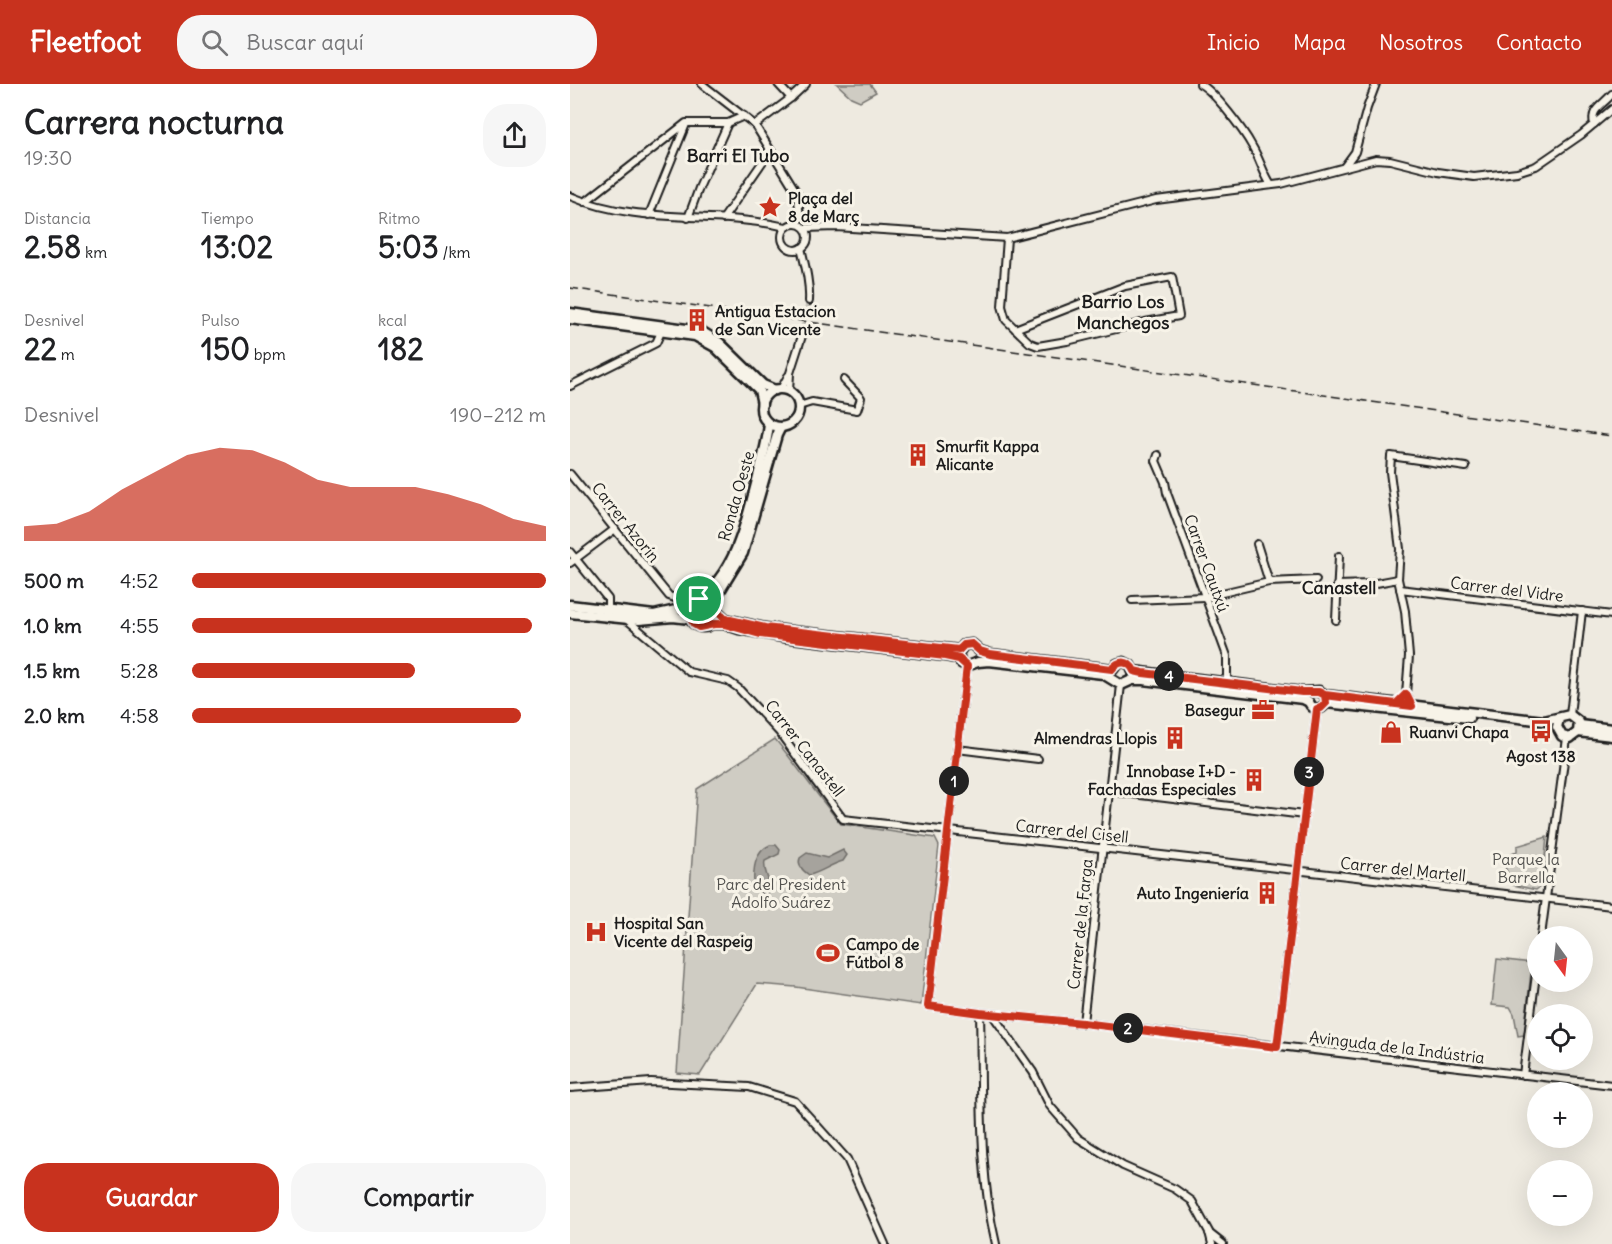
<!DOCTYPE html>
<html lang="es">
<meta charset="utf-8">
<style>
body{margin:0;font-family:Delius,sans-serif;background:#f6f6f6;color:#202124;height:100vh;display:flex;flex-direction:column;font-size:22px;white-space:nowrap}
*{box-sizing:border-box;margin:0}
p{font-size:20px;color:#757577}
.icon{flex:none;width:33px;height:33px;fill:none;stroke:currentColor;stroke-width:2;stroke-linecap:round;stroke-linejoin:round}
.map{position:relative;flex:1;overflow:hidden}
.sheet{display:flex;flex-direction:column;background:#fff;width:570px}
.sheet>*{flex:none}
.needle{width:39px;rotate:165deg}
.tools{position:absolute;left:957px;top:842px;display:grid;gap:12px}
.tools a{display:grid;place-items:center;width:66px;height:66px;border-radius:50%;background:#fff;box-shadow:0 6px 24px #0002;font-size:30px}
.pin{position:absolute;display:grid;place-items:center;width:51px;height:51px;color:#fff;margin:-26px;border:3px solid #fff;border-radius:50%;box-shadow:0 2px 6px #0007}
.km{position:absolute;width:30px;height:30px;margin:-15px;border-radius:50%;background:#222;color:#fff;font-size:16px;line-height:30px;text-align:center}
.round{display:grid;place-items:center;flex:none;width:63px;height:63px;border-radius:24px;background:#f6f6f6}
.overview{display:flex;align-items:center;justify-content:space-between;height:102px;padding:0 24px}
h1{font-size:33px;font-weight:700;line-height:45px}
.metrics{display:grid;grid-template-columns:repeat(3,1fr);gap:9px;height:102px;padding:6px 24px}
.metrics div{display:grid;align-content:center}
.metrics b{font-size:30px;font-weight:700}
.metrics small{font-size:16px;font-weight:400}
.metrics p{font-size:16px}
.chart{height:168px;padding:12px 24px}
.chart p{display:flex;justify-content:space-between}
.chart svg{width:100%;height:108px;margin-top:6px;fill:#c8321e;opacity:.7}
.action{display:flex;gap:12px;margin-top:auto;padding:12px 24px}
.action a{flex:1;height:69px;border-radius:24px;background:#c8321e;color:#fff;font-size:24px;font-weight:700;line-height:69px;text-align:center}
.action a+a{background:#f6f6f6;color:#202124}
ul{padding:0 24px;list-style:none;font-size:20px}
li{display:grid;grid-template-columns:96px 72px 1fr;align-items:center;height:45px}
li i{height:15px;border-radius:8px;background:#c8321e}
header{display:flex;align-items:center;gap:36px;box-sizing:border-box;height:84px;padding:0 30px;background:#c8321e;color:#fff}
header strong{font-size:28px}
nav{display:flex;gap:33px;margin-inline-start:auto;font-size:21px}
.search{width:420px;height:54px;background:#f6f6f6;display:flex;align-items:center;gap:15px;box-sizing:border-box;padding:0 21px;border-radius:24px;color:#757577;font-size:22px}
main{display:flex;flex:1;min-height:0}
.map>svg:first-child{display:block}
</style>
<header>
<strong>Fleetfoot</strong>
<div class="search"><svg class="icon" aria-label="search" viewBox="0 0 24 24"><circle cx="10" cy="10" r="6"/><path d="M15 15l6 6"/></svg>Buscar aquí</div>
<nav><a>Inicio</a><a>Mapa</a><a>Nosotros</a><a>Contacto</a></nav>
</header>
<main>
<section class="sheet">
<div class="overview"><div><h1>Carrera nocturna</h1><p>19:30</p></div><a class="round"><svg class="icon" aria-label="share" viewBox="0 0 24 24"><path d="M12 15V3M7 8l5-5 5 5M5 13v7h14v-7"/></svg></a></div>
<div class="metrics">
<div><p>Distancia</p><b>2.58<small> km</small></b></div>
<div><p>Tiempo</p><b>13:02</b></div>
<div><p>Ritmo</p><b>5:03<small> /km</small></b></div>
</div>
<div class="metrics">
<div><p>Desnivel</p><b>22<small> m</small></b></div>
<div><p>Pulso</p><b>150<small> bpm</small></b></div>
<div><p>kcal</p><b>182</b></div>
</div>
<div class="chart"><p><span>Desnivel</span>190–212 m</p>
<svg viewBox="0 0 160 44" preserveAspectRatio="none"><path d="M0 44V38L10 37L20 32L30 23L40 16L50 9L60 6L70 7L80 12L90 19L100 22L110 22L120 22L130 25L140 29L150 35L160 38V44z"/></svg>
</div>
<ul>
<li><b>500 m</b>4:52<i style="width:100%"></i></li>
<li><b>1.0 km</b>4:55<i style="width:96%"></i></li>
<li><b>1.5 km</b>5:28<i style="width:63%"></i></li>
<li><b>2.0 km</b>4:58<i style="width:93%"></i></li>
</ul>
<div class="action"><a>Guardar</a><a>Compartir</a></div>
</section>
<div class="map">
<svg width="1042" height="1160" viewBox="0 0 1042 1160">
<rect width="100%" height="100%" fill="#eeeae0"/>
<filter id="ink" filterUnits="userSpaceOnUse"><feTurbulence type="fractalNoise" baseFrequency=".0167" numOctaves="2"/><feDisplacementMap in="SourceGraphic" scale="12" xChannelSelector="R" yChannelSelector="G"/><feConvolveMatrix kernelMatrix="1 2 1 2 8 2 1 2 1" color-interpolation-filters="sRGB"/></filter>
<g filter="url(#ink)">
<g fill="#cfccc3" stroke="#767470" stroke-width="1.5">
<polygon points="267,0 300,0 306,8 290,17 281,13"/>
<path d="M205 655C228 683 248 713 271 740L365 754 369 762 351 921 226 903 187 900 130 991 107 989 127 705Z"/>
<polygon points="977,753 972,801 966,806 943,801 931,774 947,768 947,762"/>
<polygon points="927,875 962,879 954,951 948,952 944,930 940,923 922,921"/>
</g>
<g fill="#a6a39d" stroke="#6f6d69" stroke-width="1.5">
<path d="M200 761H206L210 766 209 770 195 777C192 788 203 797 198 809L192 810 184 802C183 786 184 768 200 761Z"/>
<path d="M273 766 277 771 273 777C261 780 250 789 239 791 233 787 227 781 230 774L237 769 257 774Z"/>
</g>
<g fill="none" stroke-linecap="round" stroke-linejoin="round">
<polyline stroke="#c4c1b9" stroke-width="6" stroke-dasharray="6 3" stroke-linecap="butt" points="232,252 239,217"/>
<g stroke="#1c1c1c" stroke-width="10">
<g id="minor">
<polyline points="132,0 185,41 227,109 230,132 227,140"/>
<polyline points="208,0 221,14"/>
<path d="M630 0C644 7 674 47 682 62 690 75 693 89 701 101"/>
<path d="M1024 40C1020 25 1033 21 1042 10"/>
<polyline points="185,41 221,14 236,0"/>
<polyline points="774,83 785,68 797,24 806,0"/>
<path d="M0 112C70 142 144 126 216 143"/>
<polyline points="15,118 116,39 158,39 174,32"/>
<polyline points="79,131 116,40"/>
<polyline points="118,134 129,104 158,39"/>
<polyline points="153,135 198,70 199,65"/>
<circle cx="225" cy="153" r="13"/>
<polyline points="235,144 266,143 437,154 586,116 711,100 806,75 820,76 868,88 904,93 947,88 966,82 1011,51 1042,25"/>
<polyline points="437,154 432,222 436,236 460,259 468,262 497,257 575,238 609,232 602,193 555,202 445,245"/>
<path d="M231 164C235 181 240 199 239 217"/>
<polyline points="0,302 86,259 91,248"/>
<polyline points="211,305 218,292"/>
<polyline points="219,308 220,289 232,252"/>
<polyline points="229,322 242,318 287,326 291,314 274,296"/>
<polyline points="588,371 586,377 595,398 597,409 657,572 657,598"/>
<polyline points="0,390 99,512 121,520"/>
<polyline points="0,468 38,515 38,525"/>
<polyline points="0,479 45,445"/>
<polyline points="699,498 746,496"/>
<polyline points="767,501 801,500 828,495"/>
<polyline points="830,505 1042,531"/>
<polyline points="562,516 635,513 699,498 687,460"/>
<polyline points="56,535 119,588 158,597 168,604 209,648 273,735 1042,822"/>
<polyline points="766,536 769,472"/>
<polyline points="397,582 358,922 410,929 513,939 1042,1001"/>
<polyline points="842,622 836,610 839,572 835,527 828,495 830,465 820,388 821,372 896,383"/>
<polyline points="1000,631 1012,527"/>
<polyline points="387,665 468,675"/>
<polyline points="538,707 734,731"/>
<polyline points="971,852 997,654"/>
<path d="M410 929C412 1005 408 1086 426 1160"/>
<polyline points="422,930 463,988 480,1022 508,1054 553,1082 605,1105 622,1117 639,1148 642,1160"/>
<polyline points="513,939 551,601"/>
<polyline points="707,963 747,625"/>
<polyline points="953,991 968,875"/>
<polyline points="0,1004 81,998 179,1003 225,1017 277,1075 315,1160"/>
<polyline points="639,1149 653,1160"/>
</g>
</g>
<g stroke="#1c1c1c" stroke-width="13">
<g id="major">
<polyline points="0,229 131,247 150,259 193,301 205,306"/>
<polyline points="0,235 125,252 145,263 189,306 192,320"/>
<circle cx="210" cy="324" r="19"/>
<circle cx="133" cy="529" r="14"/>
<path d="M129 515C165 488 175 442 186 400 191 380 197 360 199 340"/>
<polyline points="0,521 84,531 119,523"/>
<polyline points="145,521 148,510 173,469 207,351 211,343"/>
<polyline points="147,527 156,535 195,544 389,566"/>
<polyline points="0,529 69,536 103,533 120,535"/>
<polyline points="141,540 154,540 169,545 213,553 375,572 389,575"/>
<polyline points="542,585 420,570 410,567 402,560 394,561 388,569 391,579 397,582 408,578 419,577 533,590 551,601 562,596 573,596 733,615 739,618"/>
<polyline points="564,587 732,608 749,607 755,611 974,637 1000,631 1009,638 1008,648 1000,654 992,652 987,643 989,635"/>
<polyline points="541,588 547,580 554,578 560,581 564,590"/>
<path d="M739 618C742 626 751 627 756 619"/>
<polyline points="756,619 899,634"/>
<polyline points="1010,641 1042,645"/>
<polyline points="1008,648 1042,652"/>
</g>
</g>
<use href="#minor" stroke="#f7f3e8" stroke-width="6"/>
<use href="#major" stroke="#f7f3e8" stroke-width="8"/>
<polyline stroke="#1c1c1c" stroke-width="1.5" stroke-dasharray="9 4.5" stroke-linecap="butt" points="0,204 1042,352"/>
</g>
</g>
<g fill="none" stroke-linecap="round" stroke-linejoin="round" filter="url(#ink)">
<g stroke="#fff" stroke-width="12">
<path id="route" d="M129 515 121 520 118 529 124 540 129 543 144 540H154L190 550 375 572 389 575 397 582 358 922 410 929 513 939 707 963 747 625 751 624 756 619 755 611 826 620 836 610 842 622 763 612 755 611 749 608H732L573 589 564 587C559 576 549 576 542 585L420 570 410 567 402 560 394 561 389 566 195 544 156 535 147 527 142 517 129 515"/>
</g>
<use href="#route" stroke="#c8321e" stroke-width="8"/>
</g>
<defs>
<g id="sight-bare" transform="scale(1.8)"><path d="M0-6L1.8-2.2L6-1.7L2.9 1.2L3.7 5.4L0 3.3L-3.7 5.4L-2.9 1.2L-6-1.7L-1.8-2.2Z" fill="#c8321e" stroke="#f7f3e8" stroke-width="2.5" paint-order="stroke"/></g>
<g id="building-bare" transform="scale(1.8)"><path d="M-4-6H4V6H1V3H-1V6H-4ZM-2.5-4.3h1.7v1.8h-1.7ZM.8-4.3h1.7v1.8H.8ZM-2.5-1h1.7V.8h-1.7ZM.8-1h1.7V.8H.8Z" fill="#c8321e" stroke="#f7f3e8" stroke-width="2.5" paint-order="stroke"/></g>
<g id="office-bare" transform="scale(1.8)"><path d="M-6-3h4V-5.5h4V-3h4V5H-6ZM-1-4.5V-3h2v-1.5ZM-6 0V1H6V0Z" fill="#c8321e" stroke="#f7f3e8" stroke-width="2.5" paint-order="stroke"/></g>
<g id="bus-bare" transform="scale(1.8)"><path d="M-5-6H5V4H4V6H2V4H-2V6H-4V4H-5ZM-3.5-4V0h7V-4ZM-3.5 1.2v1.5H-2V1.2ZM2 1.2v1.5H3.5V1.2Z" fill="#c8321e" stroke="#f7f3e8" stroke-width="2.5" paint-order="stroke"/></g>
<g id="shop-bare" transform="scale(1.8)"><path d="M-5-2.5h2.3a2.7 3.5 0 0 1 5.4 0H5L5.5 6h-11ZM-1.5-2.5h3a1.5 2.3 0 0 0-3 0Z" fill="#c8321e" stroke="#f7f3e8" stroke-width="2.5" paint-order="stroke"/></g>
<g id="hospital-bare" transform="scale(1.8)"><path d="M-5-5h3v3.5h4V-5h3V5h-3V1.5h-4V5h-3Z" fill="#c8321e" stroke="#f7f3e8" stroke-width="2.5" paint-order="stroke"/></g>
<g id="stadium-bare" transform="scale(1.8)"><path d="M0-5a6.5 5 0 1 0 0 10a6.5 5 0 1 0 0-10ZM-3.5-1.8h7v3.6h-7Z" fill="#c8321e" stroke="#f7f3e8" stroke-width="2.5" paint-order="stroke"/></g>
</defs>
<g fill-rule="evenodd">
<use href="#sight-bare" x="200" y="123"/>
<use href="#building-bare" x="127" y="236"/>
<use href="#building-bare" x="348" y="371"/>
<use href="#office-bare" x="693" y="626"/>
<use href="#bus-bare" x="971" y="647"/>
<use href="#shop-bare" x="821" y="648"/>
<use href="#building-bare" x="605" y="654"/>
<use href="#building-bare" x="684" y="696"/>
<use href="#building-bare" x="697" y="809"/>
<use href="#hospital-bare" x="26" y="848"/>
<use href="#stadium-bare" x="258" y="869"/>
</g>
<g text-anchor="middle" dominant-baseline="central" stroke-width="6" stroke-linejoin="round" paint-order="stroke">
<g font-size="16" font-weight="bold" fill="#1c1c1c" stroke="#f7f3e8" text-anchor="start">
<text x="218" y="114">Plaça del<tspan x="218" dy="18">8 de Març</tspan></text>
<text x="145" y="227">Antigua Estacion<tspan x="145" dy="18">de San Vicente</tspan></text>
<text x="366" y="362">Smurfit Kappa<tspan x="366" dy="18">Alicante</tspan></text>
<text x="675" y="626" text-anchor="end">Basegur</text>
<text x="839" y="648">Ruanvi Chapa</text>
<text x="587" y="654" text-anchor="end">Almendras Llopis</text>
<text x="971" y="672" text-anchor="middle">Agost 138</text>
<text x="666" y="687" text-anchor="end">Innobase I+D -<tspan x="666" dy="18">Fachadas Especiales</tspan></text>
<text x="679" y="809" text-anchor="end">Auto Ingeniería</text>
<text x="44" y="839">Hospital San<tspan x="44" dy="18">Vicente del Raspeig</tspan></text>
<text x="276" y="860">Campo de<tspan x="276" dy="18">Fútbol 8</tspan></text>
</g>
<g font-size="16" fill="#1c1c1c" stroke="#f7f3e8">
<text transform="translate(166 412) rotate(-74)">Ronda Oeste</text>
<text transform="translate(56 438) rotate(51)">Carrer Azorín</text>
<text transform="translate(637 479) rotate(70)">Carrer Cautxú</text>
<text transform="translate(937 505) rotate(7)">Carrer del Vidre</text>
<text transform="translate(235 664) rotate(52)">Carrer Canastell</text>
<text transform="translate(502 747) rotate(6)">Carrer del Cisell</text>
<text transform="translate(833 785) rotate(6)">Carrer del Martell</text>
<text transform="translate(510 840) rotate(-84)">Carrer de la Farga</text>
<text transform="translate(827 963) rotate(7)">Avinguda de la Indústria</text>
</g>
<g font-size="16" fill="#52514e" stroke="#f7f3e8">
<text x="956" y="775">Parque la<tspan x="956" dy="18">Barrella</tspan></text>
<text x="211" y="800">Parc del President<tspan x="211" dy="18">Adolfo Suárez</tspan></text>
</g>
<g font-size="18" font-weight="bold" fill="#1c1c1c" stroke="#f7f3e8">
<text x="168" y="71">Barri El Tubo</text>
<text x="553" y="217">Barrio Los<tspan x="553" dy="21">Manchegos</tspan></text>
<text x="769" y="503">Canastell</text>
</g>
</g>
</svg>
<div class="tools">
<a><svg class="needle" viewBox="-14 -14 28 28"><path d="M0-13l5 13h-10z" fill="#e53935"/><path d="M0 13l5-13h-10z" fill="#757577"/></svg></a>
<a><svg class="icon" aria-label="locate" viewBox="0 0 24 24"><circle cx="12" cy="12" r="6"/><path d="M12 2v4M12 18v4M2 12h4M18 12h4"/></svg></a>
<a>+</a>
<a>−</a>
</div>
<div class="pin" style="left:129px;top:515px;background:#1e9e55"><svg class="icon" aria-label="arrive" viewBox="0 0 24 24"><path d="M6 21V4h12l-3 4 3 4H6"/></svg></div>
<b class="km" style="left:384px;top:697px">1</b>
<b class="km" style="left:558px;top:944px">2</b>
<b class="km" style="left:739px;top:688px">3</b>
<b class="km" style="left:599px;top:592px">4</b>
</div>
</main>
